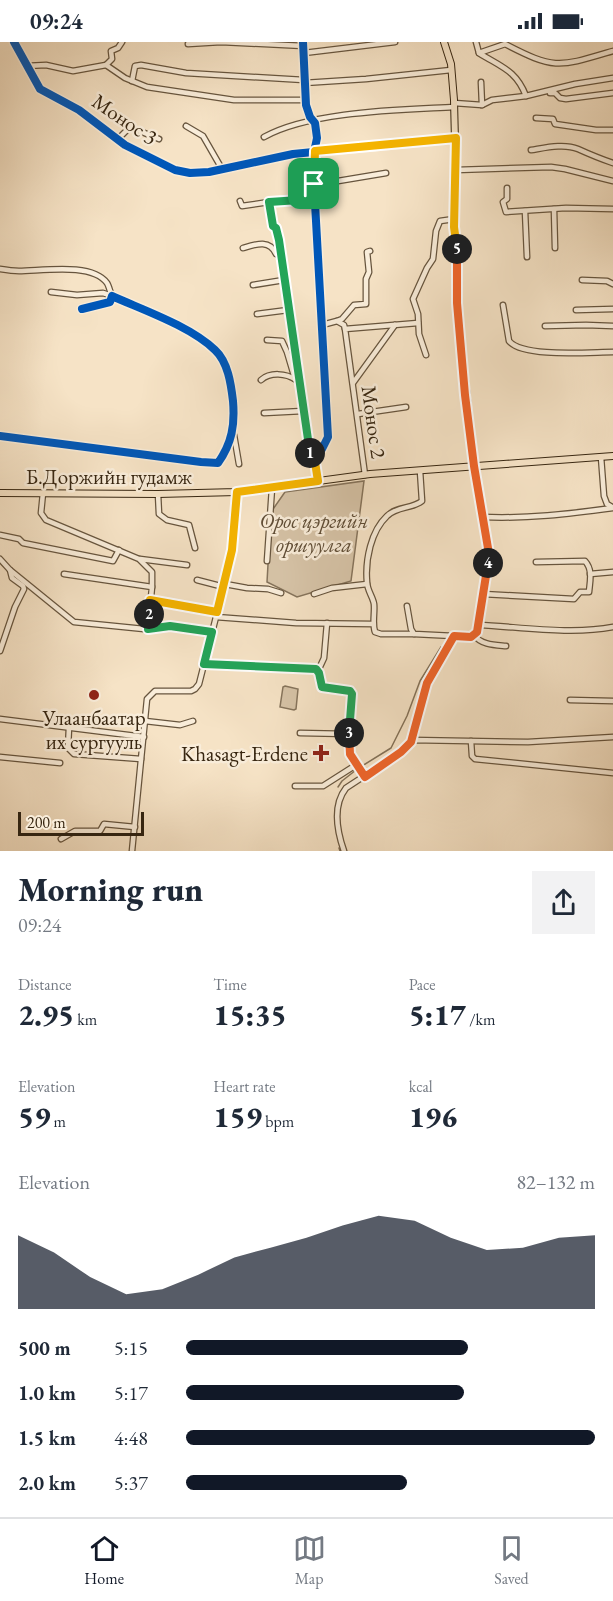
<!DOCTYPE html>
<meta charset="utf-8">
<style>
body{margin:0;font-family:"EB Garamond",serif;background:#f2f2f3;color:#1f2937;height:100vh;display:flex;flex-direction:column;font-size:22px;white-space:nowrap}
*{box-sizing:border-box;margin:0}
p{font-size:20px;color:#747a83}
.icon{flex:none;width:33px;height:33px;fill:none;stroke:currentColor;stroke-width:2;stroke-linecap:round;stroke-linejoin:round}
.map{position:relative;height:809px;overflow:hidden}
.sheet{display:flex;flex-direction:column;background:#fff;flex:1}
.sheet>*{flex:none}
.scale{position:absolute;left:18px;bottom:15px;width:126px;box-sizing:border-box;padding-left:6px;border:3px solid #372611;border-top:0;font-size:16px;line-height:21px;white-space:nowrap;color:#372611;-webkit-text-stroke:4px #f9edda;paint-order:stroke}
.pin{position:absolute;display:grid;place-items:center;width:51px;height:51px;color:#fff;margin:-26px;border-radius:12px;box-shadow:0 3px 9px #0006}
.km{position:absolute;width:30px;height:30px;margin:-15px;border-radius:50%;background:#222;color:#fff;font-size:16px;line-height:30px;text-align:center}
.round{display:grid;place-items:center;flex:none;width:63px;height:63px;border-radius:0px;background:#f2f2f3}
.summary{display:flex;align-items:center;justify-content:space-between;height:102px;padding:0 18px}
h1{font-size:33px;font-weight:800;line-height:45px}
.figures{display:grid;grid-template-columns:repeat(3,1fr);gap:9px;height:102px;padding:6px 18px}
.figures div{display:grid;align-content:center}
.figures b{font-size:30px;font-weight:800}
.figures small{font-size:16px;font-weight:400}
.figures p{font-size:16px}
.chart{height:168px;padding:12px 18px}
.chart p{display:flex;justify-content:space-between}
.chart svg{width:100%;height:108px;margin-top:6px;fill:#111827;opacity:.7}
ul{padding:0 18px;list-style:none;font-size:20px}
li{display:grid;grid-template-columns:96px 72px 1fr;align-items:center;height:45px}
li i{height:15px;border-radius:8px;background:#111827}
.status{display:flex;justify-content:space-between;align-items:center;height:42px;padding:0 30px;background:#fff;direction:ltr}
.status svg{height:16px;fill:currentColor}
.menu{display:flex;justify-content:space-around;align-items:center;height:84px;border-top:2px solid #e0e1e3;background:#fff;font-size:16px;color:#747a83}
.menu a{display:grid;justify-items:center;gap:3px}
.menu .on{color:#111827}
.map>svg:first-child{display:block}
</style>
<div class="status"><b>09:24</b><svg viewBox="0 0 49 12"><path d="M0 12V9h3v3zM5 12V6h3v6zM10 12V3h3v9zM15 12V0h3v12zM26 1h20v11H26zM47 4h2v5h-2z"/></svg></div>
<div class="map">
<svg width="613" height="809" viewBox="0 0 613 809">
<rect width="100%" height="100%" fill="#f6e3c6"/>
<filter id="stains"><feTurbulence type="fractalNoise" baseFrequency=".00333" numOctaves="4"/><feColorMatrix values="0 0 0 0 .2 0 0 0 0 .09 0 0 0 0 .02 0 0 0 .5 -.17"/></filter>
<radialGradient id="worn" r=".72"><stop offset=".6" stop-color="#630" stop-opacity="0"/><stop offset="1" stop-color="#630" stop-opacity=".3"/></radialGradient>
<g fill="#d6c3a7" stroke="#86745c" stroke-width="1.5">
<polygon points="364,439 351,539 297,555 267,540 271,470 285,450"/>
<polygon points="285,644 298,647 296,667 294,668 280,665 283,645"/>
</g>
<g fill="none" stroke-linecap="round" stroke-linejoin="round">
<g stroke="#837158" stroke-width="1.5">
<polyline points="362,724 391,706 407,674 420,639 441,605"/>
<polyline points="338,745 342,739 356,728"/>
<polyline points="339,806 340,809"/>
</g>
<g stroke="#67553e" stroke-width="7">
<g id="minor">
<polyline points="14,0 40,47 79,68 125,103 175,128 190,131 209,130 293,112 456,96"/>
<polyline points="122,0 118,6 111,9 112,17 106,23 125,36 147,45 234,58 305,58"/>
<polyline points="303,0 306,63 310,75 315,81 317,96 313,115 314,143 328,395 322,407 314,414 318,439"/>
<path d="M476 0 479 11C501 25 516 28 526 54"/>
<polyline points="188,2 221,0 304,4"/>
<polyline points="304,11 395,0"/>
<path d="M479 11 505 2C555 28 559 25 613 9"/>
<polyline points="26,24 46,23 73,29 106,23"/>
<polyline points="132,39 135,24 141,23 186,31 304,38"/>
<polyline points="481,40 482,63"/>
<polyline points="304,41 366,37 451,28"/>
<polyline points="550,51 555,51 560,56 566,57 613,51"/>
<polyline points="454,61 482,63 492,58 526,54 575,42 613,36"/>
<polyline points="536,76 553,77 555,82 596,88 613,88"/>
<polyline points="186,84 203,94 222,127"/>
<path d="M264 95C311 69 400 68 454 65"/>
<polyline points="118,97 130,85 159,97"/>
<path d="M531 108C544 106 564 101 578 107 589 112 601 117 613 121"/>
<polyline points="456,128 551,125 565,127 613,139"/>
<polyline points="314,143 386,131"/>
<polyline points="507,146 507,157 503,160 506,170 566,166 613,167"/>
<polyline points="240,159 242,164 269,160 315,157"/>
<polyline points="269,160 273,184 276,186 279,198 309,410 314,414"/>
<polyline points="554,167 555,206"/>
<polyline points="525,169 527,215"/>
<path d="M243 206C256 202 270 197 276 212L281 213"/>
<path d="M0 227C6 228 13 229 19 229 41 229 92 220 107 241 109 244 110 250 112 254"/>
<polyline points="582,238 607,239 613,242"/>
<polyline points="253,243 284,238"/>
<polyline points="51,250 77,253 103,251 112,254"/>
<path d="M503 263 509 299C523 316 590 310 613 310"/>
<polyline points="576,268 613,267"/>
<polyline points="257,272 288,268"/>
<polyline points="337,279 342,277 354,263 366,262 366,237 369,230 367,210 370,209"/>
<polyline points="322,283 337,279 344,283 345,287"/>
<polyline points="545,284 586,283 613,284"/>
<polyline points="267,298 282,299 287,310 295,337"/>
<polyline points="426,313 419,292 418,272 413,257 427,226 433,217 436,189 440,179 454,177"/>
<path d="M261 338C270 330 286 331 296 338"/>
<polyline points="353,341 395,283"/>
<polyline points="264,371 303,369"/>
<polyline points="358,372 406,365"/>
<polyline points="234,393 239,422"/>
<path d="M0 394 201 420 218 421C232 401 235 383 233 359 231 342 228 320 215 308 190 284 143 268 112 254L110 260 82 267"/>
<polyline points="601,415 604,454 607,462 612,465"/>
<polyline points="365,433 345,287 418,281"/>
<polyline points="43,451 41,471 46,478 139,517 152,530 152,545"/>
<polyline points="158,452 159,472 167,478 189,483 195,506"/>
<path d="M482 475C526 477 569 472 613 466"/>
<polyline points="0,493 19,497 23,501 113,519 119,508"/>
<polyline points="0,517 10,528 74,580 154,588 170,584 212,590"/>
<polyline points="140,517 187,523"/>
<polyline points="267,519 272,446"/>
<polyline points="64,532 152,545 148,587"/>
<polyline points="590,532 613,530"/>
<polyline points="197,538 224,545"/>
<polyline points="225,542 247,546 268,547 281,551"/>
<polyline points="314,552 332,546 367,542"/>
<path d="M483 552 574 557 580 550H589C590 539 593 528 585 519L536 520"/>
<polyline points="150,558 217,571"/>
<polyline points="407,564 411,587 414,592 454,594"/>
<polyline points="216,575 296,581 373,582"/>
<path d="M479 583C521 585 572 593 613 585"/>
<path d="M414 592H381L375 590C372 581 375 571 374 562 373 555 367 548 367 540 365 518 371 489 387 474 397 464 412 467 422 459L420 429"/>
<path d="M474 593C481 603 495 603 506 604"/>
<polyline points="0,609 15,565 24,547 23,544 12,536 10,528"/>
<polyline points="204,622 314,626 319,630 322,645 351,650 353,656 349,709 365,735"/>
<polyline points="318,629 324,616 327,581"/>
<polyline points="570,658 613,659"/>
<polyline points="0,677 144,695"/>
<polyline points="145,679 180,683 193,679"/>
<polyline points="69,685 68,706 74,712 141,717"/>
<polyline points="300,691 349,692"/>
<polyline points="412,698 425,646 454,594 471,595 477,590 489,512 474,424"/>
<polyline points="471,699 472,714 475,717 613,731"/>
<polyline points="0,715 60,721"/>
<polyline points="295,744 323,744 356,723"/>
<polyline points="61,797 75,789 100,789 104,782 135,785"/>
<polyline points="132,809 147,657 155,649 191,649 195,647 199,642 233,508 237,450"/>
<path d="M344 809C337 789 332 764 346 746L401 710 412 698 528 700 613 695"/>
</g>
</g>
<g stroke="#372611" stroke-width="8">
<g id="major">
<polyline points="444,0 451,22 454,58 456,141 454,185 458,224 457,261 474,424"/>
<polyline points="0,451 158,452 237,450 370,432 613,414"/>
</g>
</g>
<use href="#minor" stroke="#f9edda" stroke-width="4.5"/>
<use href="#major" stroke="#f6e3c6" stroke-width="6"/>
<g stroke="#f9edda" stroke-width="11">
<g id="cycleway">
<polyline points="14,0 40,47 79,68 125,103 175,128 190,131 209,130 293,112 456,96"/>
<polyline points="303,0 306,63 310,75 315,81 317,96 313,115 314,143 328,395 322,407 314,414 318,439"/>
<path d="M0 394 201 420 218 421C232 401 235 383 233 359 231 342 228 320 215 308 190 284 143 268 112 254L110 260 82 267"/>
</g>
</g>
<use href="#cycleway" stroke="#0057b8" stroke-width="8"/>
</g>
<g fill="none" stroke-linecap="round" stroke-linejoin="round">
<g stroke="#fff" stroke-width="12">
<polyline id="split-1" points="310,411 279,198 276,186 273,184 269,160 315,157 314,142"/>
</g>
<g stroke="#fff" stroke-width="12">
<polyline id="split-2" points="149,572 150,558 217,570 232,508 237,450 318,439 314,414 310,411"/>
</g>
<g stroke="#fff" stroke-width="12">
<polyline id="split-3" points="149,572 148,587 170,584 212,590 204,622 316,627 319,631 322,645 350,649 352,652 349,691"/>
</g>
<g stroke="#fff" stroke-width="12">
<polyline id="split-4" points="349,691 350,712 365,735 401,710 411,700 427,641 454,594 471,595 477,590 488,521"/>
</g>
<g stroke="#fff" stroke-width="12">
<polyline id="split-5" points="457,207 457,261 465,353 474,424 489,512 488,521"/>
</g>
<g stroke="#fff" stroke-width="12">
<polyline id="split-6" points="314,142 315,109 456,96 454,185 457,207"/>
</g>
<use href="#split-1" stroke="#22a559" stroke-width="8"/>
<use href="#split-2" stroke="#f5b400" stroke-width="8"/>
<use href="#split-3" stroke="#22a559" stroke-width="8"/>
<use href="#split-4" stroke="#f0652b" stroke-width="8"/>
<use href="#split-5" stroke="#f0652b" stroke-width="8"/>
<use href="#split-6" stroke="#f5b400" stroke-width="8"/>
</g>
<g fill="#8f2418" stroke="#f9edda" stroke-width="2">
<circle cx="94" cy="653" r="6"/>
<path d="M318 702h6v6h6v6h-6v6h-6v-6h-6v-6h6z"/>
</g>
<g text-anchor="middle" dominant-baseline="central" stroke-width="5" stroke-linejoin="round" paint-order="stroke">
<g font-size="21" fill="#372611" stroke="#f9edda">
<text transform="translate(125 77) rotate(34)">Монос 3</text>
<text transform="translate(374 380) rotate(82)">Монос 2</text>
<text x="109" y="434">Б.Доржийн гудамж</text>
</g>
<g font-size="21" font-style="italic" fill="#5f4d36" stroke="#f9edda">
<text x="314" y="478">Орос цэргийн<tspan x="314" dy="24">оршуулга</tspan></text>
</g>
<g font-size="21" fill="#372611" stroke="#f9edda">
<text x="94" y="675">Улаанбаатар<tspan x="94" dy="24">их сургууль</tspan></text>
<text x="308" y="711" text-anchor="end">Khasagt-Erdene</text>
</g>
</g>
<rect width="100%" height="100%" filter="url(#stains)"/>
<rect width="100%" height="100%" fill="url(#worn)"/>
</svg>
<div class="scale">200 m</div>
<div class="pin" style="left:314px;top:142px;background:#1e9e55"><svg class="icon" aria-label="arrive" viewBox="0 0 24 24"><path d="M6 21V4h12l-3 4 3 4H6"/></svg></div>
<b class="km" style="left:310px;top:411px">1</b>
<b class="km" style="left:149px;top:572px">2</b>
<b class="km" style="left:349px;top:691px">3</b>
<b class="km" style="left:488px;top:521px">4</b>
<b class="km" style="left:457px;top:207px">5</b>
</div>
<section class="sheet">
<div class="summary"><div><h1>Morning run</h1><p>09:24</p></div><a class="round"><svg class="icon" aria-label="share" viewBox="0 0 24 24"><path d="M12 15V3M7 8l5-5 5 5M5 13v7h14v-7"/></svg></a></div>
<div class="figures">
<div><p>Distance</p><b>2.95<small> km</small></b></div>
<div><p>Time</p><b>15:35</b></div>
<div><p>Pace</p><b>5:17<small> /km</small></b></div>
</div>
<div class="figures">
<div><p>Elevation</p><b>59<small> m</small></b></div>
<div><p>Heart rate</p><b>159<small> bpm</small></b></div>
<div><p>kcal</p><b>196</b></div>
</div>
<div class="chart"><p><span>Elevation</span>82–132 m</p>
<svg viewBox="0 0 160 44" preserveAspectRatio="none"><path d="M0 44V14L10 21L20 31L30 38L40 36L50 30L60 23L70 19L80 15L90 10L100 6L110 8L120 15L130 20L140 19L150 15L160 14V44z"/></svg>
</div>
<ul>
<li><b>500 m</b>5:15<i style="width:69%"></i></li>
<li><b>1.0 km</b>5:17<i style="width:68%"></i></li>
<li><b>1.5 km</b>4:48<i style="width:100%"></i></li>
<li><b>2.0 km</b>5:37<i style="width:54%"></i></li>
</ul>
</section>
<nav class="menu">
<a class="on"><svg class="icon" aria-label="home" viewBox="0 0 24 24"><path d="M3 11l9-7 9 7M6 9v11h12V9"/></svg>Home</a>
<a><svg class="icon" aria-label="map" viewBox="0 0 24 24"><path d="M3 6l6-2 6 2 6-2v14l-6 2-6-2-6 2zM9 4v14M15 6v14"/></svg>Map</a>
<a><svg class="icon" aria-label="saved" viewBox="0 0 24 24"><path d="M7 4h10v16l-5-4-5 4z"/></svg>Saved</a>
</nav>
